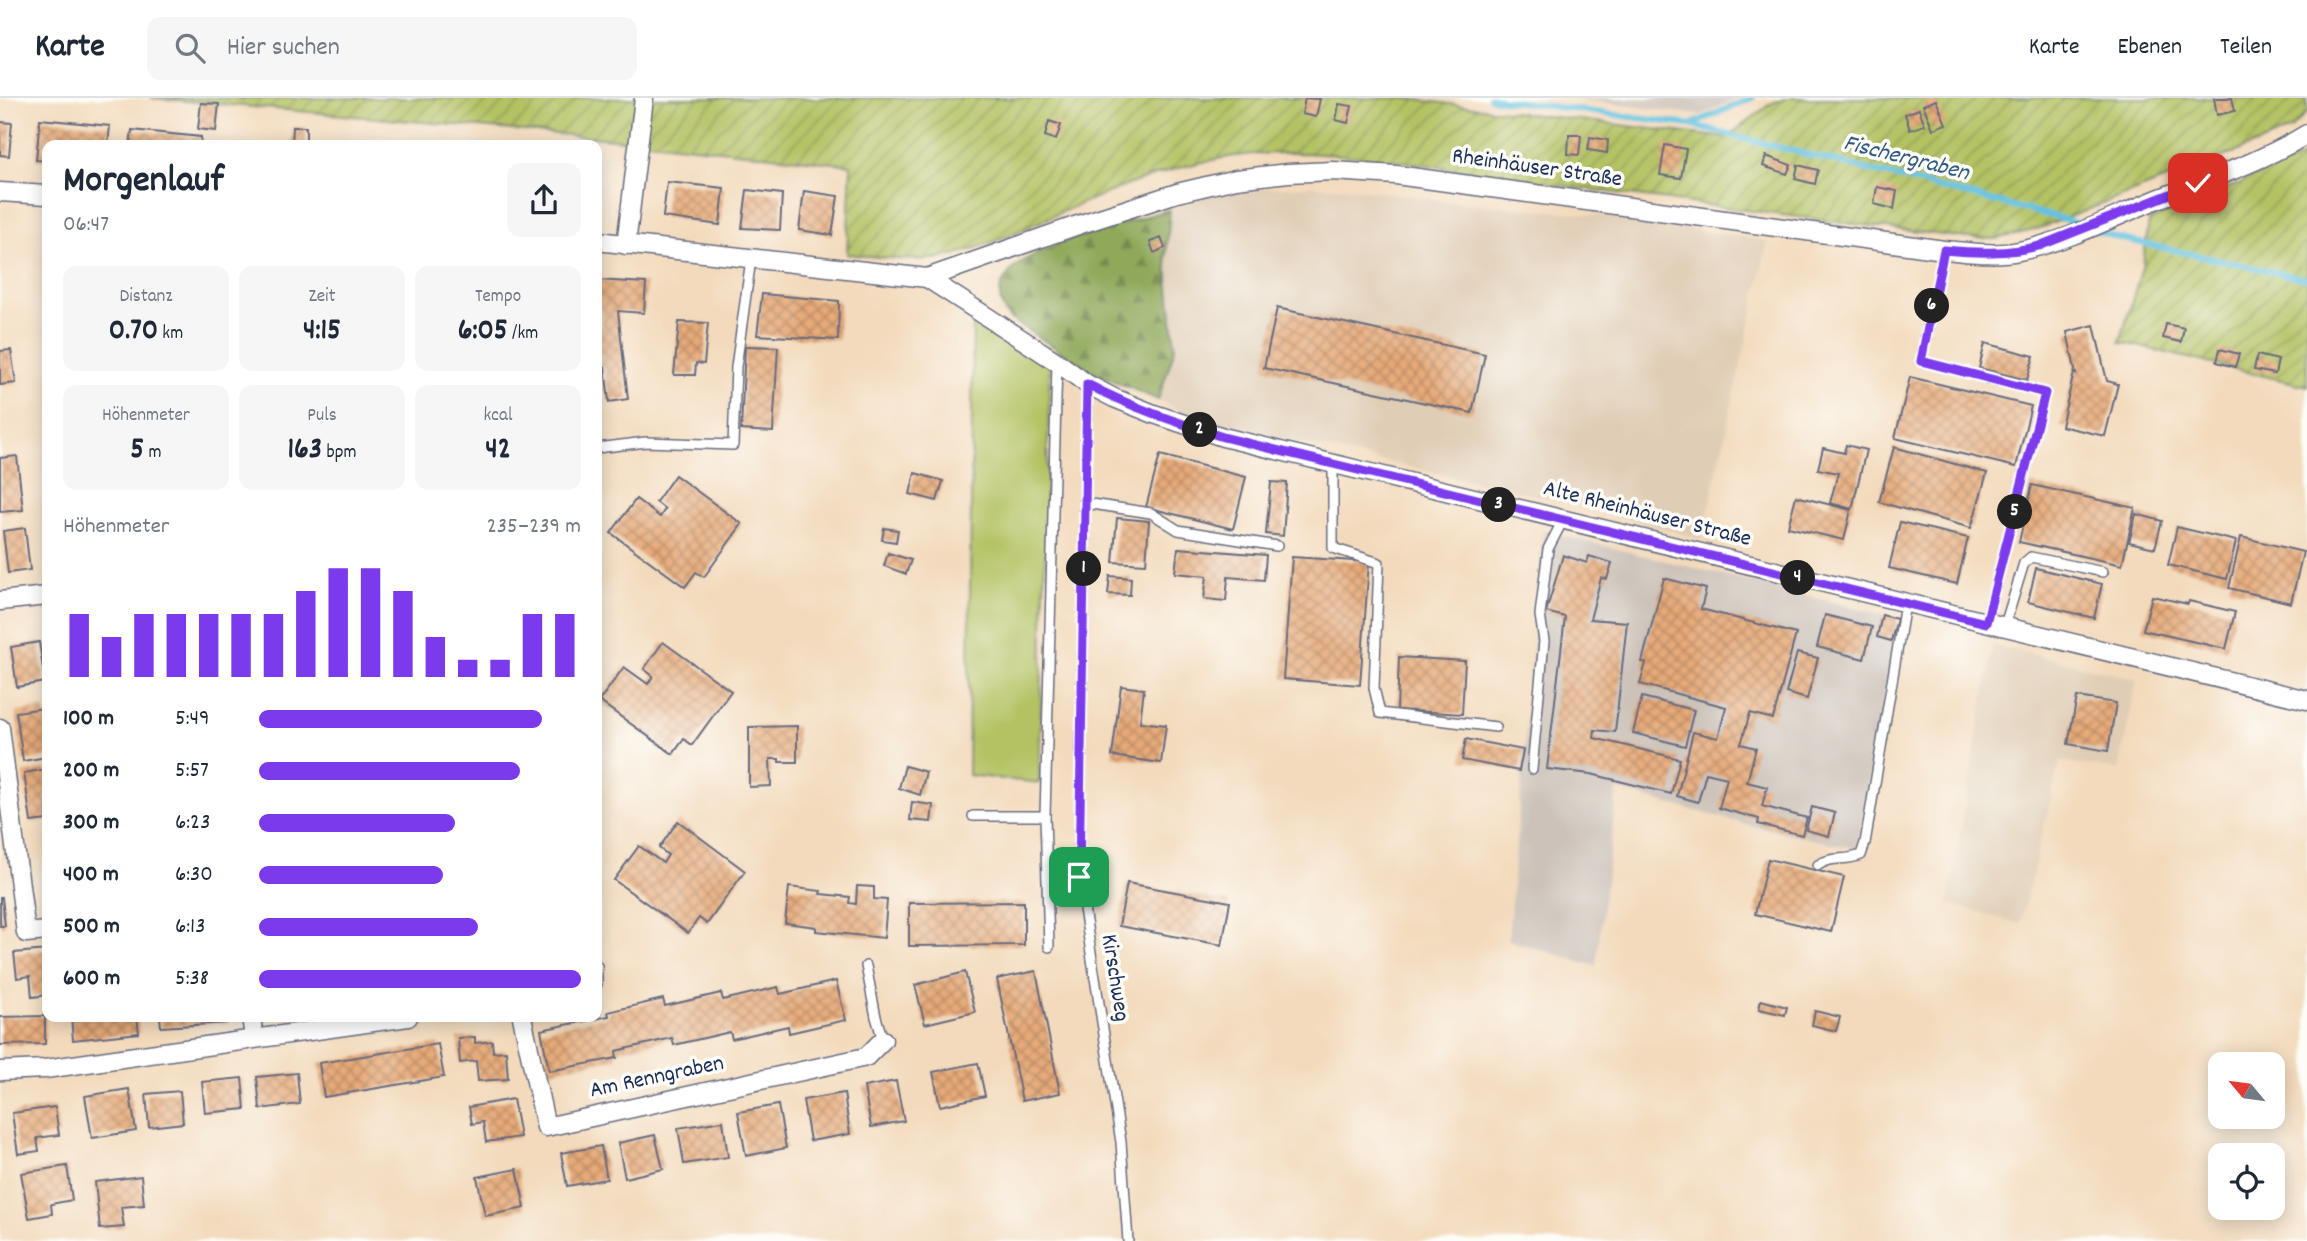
<!DOCTYPE html>
<html lang="de">
<meta charset="utf-8">
<style>
body{margin:0;font-family:Dekko,sans-serif;background:#f6f6f7;color:#1f2937;height:100vh;display:flex;flex-direction:column;font-size:26px;white-space:nowrap}
*{box-sizing:border-box;margin:0}
p{font-size:23px;color:#747a83}
.icon{flex:none;width:38px;height:38px;fill:none;stroke:currentColor;stroke-width:2;stroke-linecap:round;stroke-linejoin:round}
.map{position:relative;flex:1;overflow:hidden}
.drawer{position:absolute;left:42px;top:42px;width:560px;height:882px;display:flex;flex-direction:column;background:#fff;border-radius:14px;box-shadow:0 4px 18px #0003}
.drawer>*{flex:none}
.needle{width:46px;rotate:299deg}
.tools{position:absolute;left:2208px;top:954px;display:grid;gap:14px}
.tools a{display:grid;place-items:center;width:77px;height:77px;border-radius:14px;background:#fff;box-shadow:0 4px 18px #0003;font-size:35px}
.pin{position:absolute;display:grid;place-items:center;width:60px;height:60px;color:#fff;margin:-30px;border-radius:14px;box-shadow:0 4px 10px #0006}
.km{position:absolute;width:35px;height:35px;margin:-18px;border-radius:50%;background:#222;color:#fff;font-size:19px;line-height:35px;text-align:center}
.round{display:grid;place-items:center;flex:none;width:74px;height:74px;border-radius:14px;background:#f6f6f7}
.head{display:flex;align-items:center;justify-content:space-between;height:119px;padding:0 21px}
h1{font-size:38px;font-weight:800;line-height:52px}
.metrics{display:grid;grid-template-columns:repeat(3,1fr);gap:10px;height:119px;padding:7px 21px}
.metrics div{display:grid;align-content:center;border-radius:14px;background:#f6f6f7;text-align:center}
.metrics b{font-size:30px;font-weight:800}
.metrics small{font-size:19px;font-weight:400}
.metrics p{font-size:19px}
.chart{height:196px;padding:14px 21px}
.chart p{display:flex;justify-content:space-between}
.chart svg{width:100%;height:126px;margin-top:7px;stroke:#7c3aed;stroke-width:6}
ul{padding:0 21px;list-style:none;font-size:23px}
li{display:grid;grid-template-columns:112px 84px 1fr;align-items:center;height:52px}
li i{height:18px;border-radius:9px;background:#7c3aed}
header{display:flex;align-items:center;gap:42px;box-sizing:border-box;height:98px;padding:0 35px;background:#fff;border-bottom:2px solid #e0e1e3}
header strong{font-size:33px}
nav{display:flex;gap:38px;margin-inline-start:auto;font-size:24px}
.search{width:490px;height:63px;background:#f6f6f7;display:flex;align-items:center;gap:18px;box-sizing:border-box;padding:0 24px;border-radius:14px;color:#747a83;font-size:26px}
.map>svg:first-child{display:block}
</style>
<header>
<strong>Karte</strong>
<div class="search"><svg class="icon" aria-label="search" viewBox="0 0 24 24"><circle cx="10" cy="10" r="6"/><path d="M15 15l6 6"/></svg>Hier suchen</div>
<nav><a>Karte</a><a>Ebenen</a><a>Teilen</a></nav>
</header>
<div class="map">
<svg width="2307" height="1143" viewBox="0 0 2307 1143">
<defs>
<pattern id="forest-firs" width="22" height="20" patternUnits="userSpaceOnUse" patternTransform="scale(1.75)"><rect width="22" height="20" fill="#8fa85a"/><path d="M5 1l3.5 6h-7zM16 11l3.5 6h-7z" fill="#74894e"/></pattern>
<pattern id="garden-furrows" width="10" height="10" patternUnits="userSpaceOnUse" patternTransform="scale(1.75)"><rect width="10" height="10" fill="#b4c264"/><path d="M-1 1l2-2M0 10L10 0M9 11l2-2" fill="none" stroke="#929e56"/></pattern>
<pattern id="building-cross-hatch" width="8" height="8" patternUnits="userSpaceOnUse" patternTransform="scale(1.75)"><rect width="8" height="8" fill="#e7aa79"/><path d="M0 0l8 8M0 8l8-8" fill="none" stroke="#ba8b66"/></pattern>
</defs>
<rect width="100%" height="100%" fill="#fdfcf7"/>
<filter id="ink" filterUnits="userSpaceOnUse"><feTurbulence type="fractalNoise" baseFrequency=".0143" numOctaves="2"/><feDisplacementMap in="SourceGraphic" scale="14" xChannelSelector="R" yChannelSelector="G"/><feConvolveMatrix kernelMatrix="1 2 1 2 8 2 1 2 1" color-interpolation-filters="sRGB"/></filter>
<filter id="wash" filterUnits="userSpaceOnUse"><feTurbulence type="fractalNoise" baseFrequency=".00686" numOctaves="4" result="noise"/><feDisplacementMap in="SourceGraphic" scale="28" xChannelSelector="R" yChannelSelector="G"/><feGaussianBlur stdDeviation="1.57" result="paint"/><feColorMatrix in="noise" values="0 0 0 0 0 0 0 0 0 0 0 0 0 0 0 0 0 1.4 0 .05"/><feComposite in="paint" operator="in"/></filter>
<g filter="url(#wash)">
<rect width="100%" height="100%" fill="#f3dabc"/>
<g fill="#e0cdb5">
<polygon points="1312,88 1354,90 1456,104 1605,118 1768,143 1702,441 1541,398 1196,322 1158,302 1175,250 1166,159 1170,111 1208,96 1239,91"/>
<polygon points="1993,547 2137,581 2119,672 2060,663 2020,826 1948,805"/>
</g>
<g fill="#ccc2b9">
<polygon points="1569,0 1738,0 1700,17"/>
<polygon points="1543,433 1898,520 1857,751 1753,728 1617,692 1596,868 1508,842"/>
</g>
<polygon fill="#b4c264" stroke="#687861" stroke-width="2" points="973,224 1050,268 1039,685 968,677"/>
<path fill="url(#forest-firs)" stroke="#556c5c" stroke-width="2" d="M1170 111 1166 159 1175 250 1158 302 1091 273 1009 220C970 167 1069 142 1102 132 1124 125 1147 118 1170 111Z"/>
<g fill="url(#garden-furrows)" stroke="#687861" stroke-width="2">
<path d="M151 0H1402L1726 40 1770 6 1784 0H2307V14L2291 31 2274 39 2038 131 1995 141 1968 140C1829 123 1690 106 1552 86 1454 72 1354 50 1255 56 1187 61 1119 89 1057 116 1021 132 984 150 945 159 913 165 879 159 847 156L851 67 658 45Z"/>
<polygon points="2307,57 2307,288 2120,244 2143,166 2149,123"/>
</g>
<g fill="none" stroke-linecap="round" stroke-linejoin="round">
<g stroke="#63c2e1" stroke-width="6">
<polyline points="1490,0 1690,27 2060,120 2084,128"/>
<polyline points="1690,27 1752,0"/>
<polyline points="2094,132 2118,140 2307,181"/>
</g>
</g>
<g id="blocks">
<g fill="url(#building-cross-hatch)">
<polygon points="1305,0 1320,1 1316,19 1302,16"/>
<polygon points="2214,0 2232,0 2235,13 2217,17"/>
<polygon points="1936,2 1946,26 1933,31 1923,7"/>
<polygon points="201,5 219,6 216,33 198,31"/>
<polygon points="1339,6 1352,8 1348,25 1336,22"/>
<polygon points="1919,11 1925,27 1910,32 1905,16"/>
<polygon points="40,21 110,28 108,47 47,47 47,63 36,62"/>
<polygon points="1049,23 1061,27 1056,42 1045,38"/>
<polygon points="0,24 12,25 9,58 0,57"/>
<polygon points="293,29 306,29 306,47 292,47"/>
<polygon points="132,32 201,39 200,47 130,47"/>
<polygon points="1569,37 1581,37 1579,57 1568,56"/>
<polygon points="1590,39 1608,42 1607,55 1588,52"/>
<polygon points="1665,47 1686,51 1681,80 1660,77"/>
<polygon points="1766,58 1791,67 1787,76 1763,68"/>
<polygon points="1798,67 1818,72 1815,86 1795,81"/>
<polygon points="667,84 724,90 720,127 663,119"/>
<polygon points="1877,89 1897,93 1894,111 1874,106"/>
<polygon points="747,92 782,96 780,132 742,130"/>
<polygon points="804,93 838,98 832,137 799,132"/>
<polygon points="1161,140 1165,150 1154,155 1150,144"/>
<polygon points="597,182 646,185 644,215 618,213 628,301 609,304 605,269 599,269 597,229 602,229 600,210 597,210"/>
<polygon points="762,196 839,203 838,242 757,237"/>
<polygon points="1277,210 1485,256 1472,315 1264,270"/>
<polygon points="679,224 708,225 704,266 696,265 695,277 674,277"/>
<polygon points="2166,226 2184,230 2181,244 2163,240"/>
<polygon points="2094,227 2107,283 2118,286 2105,338 2061,328 2074,275 2076,276 2067,234"/>
<polygon points="1985,245 2034,258 2027,282 1979,270"/>
<polygon points="745,248 778,249 773,334 741,332"/>
<polygon points="2220,251 2239,256 2235,269 2217,264"/>
<polygon points="11,252 16,285 0,287 0,253"/>
<polygon points="2257,257 2278,262 2275,276 2254,272"/>
<polygon points="1910,279 2031,308 2016,369 1895,340"/>
<polygon points="1846,347 1866,352 1852,411 1830,405 1838,375 1818,371 1823,350 1844,355"/>
<polygon points="1894,349 1987,375 1971,430 1879,404"/>
<polygon points="1160,357 1246,379 1233,431 1146,409"/>
<polygon points="17,358 23,412 0,414 0,360"/>
<polygon points="915,375 943,383 937,403 910,396"/>
<polygon points="675,377 742,426 704,479 696,474 685,489 611,435 636,401 660,419 665,411 656,404"/>
<polygon points="1271,384 1287,385 1283,438 1266,436"/>
<polygon points="2032,387 2135,410 2122,467 2019,444"/>
<polygon points="1796,398 1851,412 1844,442 1788,429"/>
<polygon points="2136,416 2162,423 2155,450 2129,444"/>
<polygon points="1117,420 1149,423 1146,466 1113,464"/>
<polygon points="1900,424 1968,440 1957,486 1889,470"/>
<polygon points="2177,429 2236,443 2227,481 2168,467"/>
<polygon points="25,430 30,472 8,475 3,433"/>
<polygon points="884,430 898,432 896,444 882,442"/>
<polygon points="2241,439 2303,454 2291,505 2229,490"/>
<polygon points="1178,450 1266,457 1264,482 1228,479 1226,503 1204,501 1207,478 1175,475"/>
<polygon points="888,455 911,462 906,476 884,468"/>
<polygon points="1563,457 1587,465 1589,458 1612,465 1607,481 1601,480 1590,521 1627,524 1615,634 1595,632 1594,640 1680,661 1671,696 1591,676 1547,671 1565,519 1546,514"/>
<polygon points="1292,459 1369,464 1360,587 1283,581"/>
<polygon points="2036,470 2102,486 2094,520 2028,504"/>
<polygon points="1110,478 1131,480 1130,497 1108,496"/>
<polygon points="1664,480 1706,491 1701,511 1796,536 1773,621 1750,615 1741,646 1756,650 1747,684 1767,689 1762,708 1807,720 1802,737 1758,726 1759,721 1719,710 1727,680 1706,675 1698,704 1677,698 1693,634 1718,640 1726,609 1640,586 1646,565 1642,564"/>
<polygon points="2152,498 2188,506 2189,503 2235,514 2226,551 2143,532"/>
<polygon points="1825,517 1872,529 1864,561 1817,549"/>
<polygon points="1882,517 1897,521 1891,543 1877,539"/>
<polygon points="39,544 45,584 17,589 11,549"/>
<polygon points="663,544 731,593 692,647 684,641 673,656 599,603 624,569 648,586 653,578 644,571"/>
<polygon points="1797,555 1818,560 1807,601 1786,595"/>
<polygon points="1399,559 1465,563 1462,616 1397,612"/>
<polygon points="1121,588 1144,591 1140,624 1166,627 1161,665 1112,658"/>
<polygon points="1642,599 1694,612 1685,648 1633,635"/>
<polygon points="2077,599 2116,605 2108,653 2068,646"/>
<polygon points="44,610 47,619 47,659 23,663 16,614"/>
<polygon points="797,628 797,664 779,664 779,661 770,661 771,688 749,689 749,629"/>
<polygon points="1466,641 1523,652 1519,673 1462,662"/>
<polygon points="905,668 926,674 920,697 899,690"/>
<polygon points="47,671 47,722 31,724 24,675"/>
<polygon points="912,704 933,707 931,724 910,722"/>
<polygon points="1812,709 1835,715 1829,738 1806,732"/>
<polygon points="678,723 745,773 707,826 699,820 688,835 614,782 639,748 663,765 668,757 659,750"/>
<polygon points="1768,761 1844,779 1831,834 1755,816"/>
<polygon points="1127,785 1230,804 1222,847 1119,828"/>
<polygon points="857,788 874,789 874,801 887,802 884,840 816,833 816,829 785,825 789,789 821,793 820,796 850,799 849,805 856,806"/>
<polygon points="0,799 2,799 5,828 0,828"/>
<polygon points="1024,804 1024,847 909,848 909,805"/>
<polygon points="47,852 47,897 32,899 30,878 17,880 14,855"/>
<polygon points="1036,873 1060,995 1022,1003 997,881"/>
<polygon points="965,874 975,914 925,926 915,887"/>
<polygon points="836,883 846,922 789,935 788,928 732,941 730,934 674,947 672,940 616,953 617,960 549,973 541,932 609,918 608,914 663,901 665,908 721,895 723,902 778,889 780,896"/>
<polygon points="1761,902 1787,909 1785,917 1759,911"/>
<polygon points="1815,913 1840,919 1836,933 1812,927"/>
<polygon points="45,918 45,946 0,947 0,919"/>
<polygon points="71,919 137,919 139,935 73,942"/>
<polygon points="160,919 226,919 227,925 161,929"/>
<polygon points="475,939 475,945 492,943 493,954 506,953 508,981 478,983 476,963 460,965 458,940"/>
<polygon points="438,946 444,979 324,999 319,965"/>
<polygon points="978,965 985,998 940,1008 933,974"/>
<polygon points="297,975 300,1006 260,1011 257,979"/>
<polygon points="242,980 245,1011 205,1015 202,984"/>
<polygon points="896,983 904,1023 871,1029 864,989"/>
<polygon points="129,991 136,1033 92,1040 85,998"/>
<polygon points="180,993 183,1025 149,1029 146,996"/>
<polygon points="844,995 850,1036 810,1043 803,1002"/>
<polygon points="513,1001 520,1039 486,1044 483,1024 472,1026 469,1009"/>
<polygon points="778,1007 786,1050 746,1058 738,1014"/>
<polygon points="55,1009 59,1037 37,1040 39,1053 18,1056 12,1015"/>
<polygon points="723,1023 728,1059 684,1066 678,1030"/>
<polygon points="655,1037 663,1071 625,1080 618,1045"/>
<polygon points="601,1048 607,1081 567,1088 561,1055"/>
<polygon points="67,1068 72,1102 51,1106 52,1116 29,1120 21,1075"/>
<polygon points="517,1071 525,1110 485,1118 477,1079"/>
<polygon points="141,1078 144,1107 121,1109 124,1129 100,1131 95,1084"/>
</g>
</g>
</g>
<g filter="url(#ink)">
<use href="#blocks" fill-opacity="0" stroke="#676b7f" stroke-width="2"/>
<g fill="none" stroke-linecap="round" stroke-linejoin="round">
<g stroke="#676b7f" stroke-width="12">
<g id="lane">
<polyline points="1944,152 1921,263 2045,295 1986,525"/>
<polyline points="1087,286 1079,779 1121,1044 1128,1143"/>
<polyline points="597,350 646,344 733,347 736,269 751,161"/>
<polyline points="1333,366 1333,450 1379,465 1374,590 1380,615 1496,629"/>
<polyline points="1085,405 1151,415 1178,432 1277,448"/>
<polyline points="2004,530 2024,465 2031,459 2103,474"/>
<polyline points="1532,671 1544,543 1540,517 1548,451 1563,422"/>
<polyline points="973,718 1045,718"/>
<path d="M1818 767C1835 757 1843 764 1861 757L1865 745 1905 506"/>
<polyline points="1049,849 1045,718 1057,264"/>
<polyline points="597,868 597,886"/>
<polyline points="866,868 876,919 883,942"/>
</g>
</g>
<g stroke="#676b7f" stroke-width="21">
<g id="street">
<polyline points="0,94 47,97"/>
<path d="M597 143 927 180 1078 127 1177 95 1236 81 1288 75 1333 73 1396 77 1944 152C1969 154 1995 158 2019 153 2065 144 2112 120 2155 102 2205 82 2260 65 2307 36"/>
<polyline points="626,147 644,0"/>
<polyline points="927,180 1057,264 1087,286 1114,300 1154,316 1223,339 2307,602"/>
<polyline points="0,503 47,498"/>
<polyline points="0,630 26,835 47,833"/>
<polyline points="251,919 254,939"/>
<polyline points="522,919 546,1029 866,959 883,942"/>
<polyline points="0,973 45,971 408,919"/>
</g>
</g>
<use href="#lane" stroke="#fff" stroke-width="9"/>
<use href="#street" stroke="#fff" stroke-width="18"/>
</g>
</g>
<g fill="none" stroke-linecap="round" stroke-linejoin="round" filter="url(#ink)">
<g stroke="#fff" stroke-width="14">
<path id="route" d="M1079 779 1087 286C1130 309 1176 324 1223 339L1986 525 2045 295 1921 263 1944 152C1977 155 2007 156 2039 148L2198 85"/>
</g>
<use href="#route" stroke="#7c3aed" stroke-width="9"/>
</g>
<g text-anchor="middle" dominant-baseline="central" stroke-width="7" stroke-linejoin="round" paint-order="stroke">
<g font-size="23" fill="#1b2f5e" stroke="#fdfcf7">
<text transform="translate(1537 71) rotate(8)">Rheinhäuser Straße</text>
<text transform="translate(1647 417) rotate(14)">Alte Rheinhäuser Straße</text>
<text transform="translate(1114 880) rotate(81)">Kirschweg</text>
<text transform="translate(657 980) rotate(-12)">Am Renngraben</text>
</g>
<g font-size="24" font-style="italic" fill="#315b85" stroke="#fdfcf7">
<text transform="translate(1906 61) rotate(14)">Fischergraben</text>
</g>
</g>
</svg>
<div class="tools">
<a><svg class="needle" viewBox="-14 -14 28 28"><path d="M0-13l5 13h-10z" fill="#e53935"/><path d="M0 13l5-13h-10z" fill="#747a83"/></svg></a>
<a><svg class="icon" aria-label="locate" viewBox="0 0 24 24"><circle cx="12" cy="12" r="6"/><path d="M12 2v4M12 18v4M2 12h4M18 12h4"/></svg></a>
</div>
<div class="pin" style="left:1079px;top:779px;background:#1e9e55"><svg class="icon" aria-label="arrive" viewBox="0 0 24 24"><path d="M6 21V4h12l-3 4 3 4H6"/></svg></div>
<div class="pin" style="left:2198px;top:85px;background:#d93025"><svg class="icon" aria-label="check" viewBox="0 0 24 24"><path d="M5 12l5 5 9-10"/></svg></div>
<b class="km" style="left:1084px;top:471px">1</b>
<b class="km" style="left:1200px;top:332px">2</b>
<b class="km" style="left:1499px;top:407px">3</b>
<b class="km" style="left:1798px;top:480px">4</b>
<b class="km" style="left:2015px;top:414px">5</b>
<b class="km" style="left:1932px;top:208px">6</b>
<section class="drawer">
<div class="head"><div><h1>Morgenlauf</h1><p>06:47</p></div><a class="round"><svg class="icon" aria-label="share" viewBox="0 0 24 24"><path d="M12 15V3M7 8l5-5 5 5M5 13v7h14v-7"/></svg></a></div>
<div class="metrics">
<div><p>Distanz</p><b>0.70<small> km</small></b></div>
<div><p>Zeit</p><b>4:15</b></div>
<div><p>Tempo</p><b>6:05<small> /km</small></b></div>
</div>
<div class="metrics">
<div><p>Höhenmeter</p><b>5<small> m</small></b></div>
<div><p>Puls</p><b>163<small> bpm</small></b></div>
<div><p>kcal</p><b>42</b></div>
</div>
<div class="chart"><p><span>Höhenmeter</span>235–239 m</p>
<svg viewBox="0 0 160 44" preserveAspectRatio="none"><path d="M5 44V22M15 44V30M25 44V22M35 44V22M45 44V22M55 44V22M65 44V22M75 44V14M85 44V6M95 44V6M105 44V14M115 44V30M125 44V38M135 44V38M145 44V22M155 44V22"/></svg>
</div>
<ul>
<li><b>100 m</b>5:49<i style="width:88%"></i></li>
<li><b>200 m</b>5:57<i style="width:81%"></i></li>
<li><b>300 m</b>6:23<i style="width:61%"></i></li>
<li><b>400 m</b>6:30<i style="width:57%"></i></li>
<li><b>500 m</b>6:13<i style="width:68%"></i></li>
<li><b>600 m</b>5:38<i style="width:100%"></i></li>
</ul>
</section>
</div>
